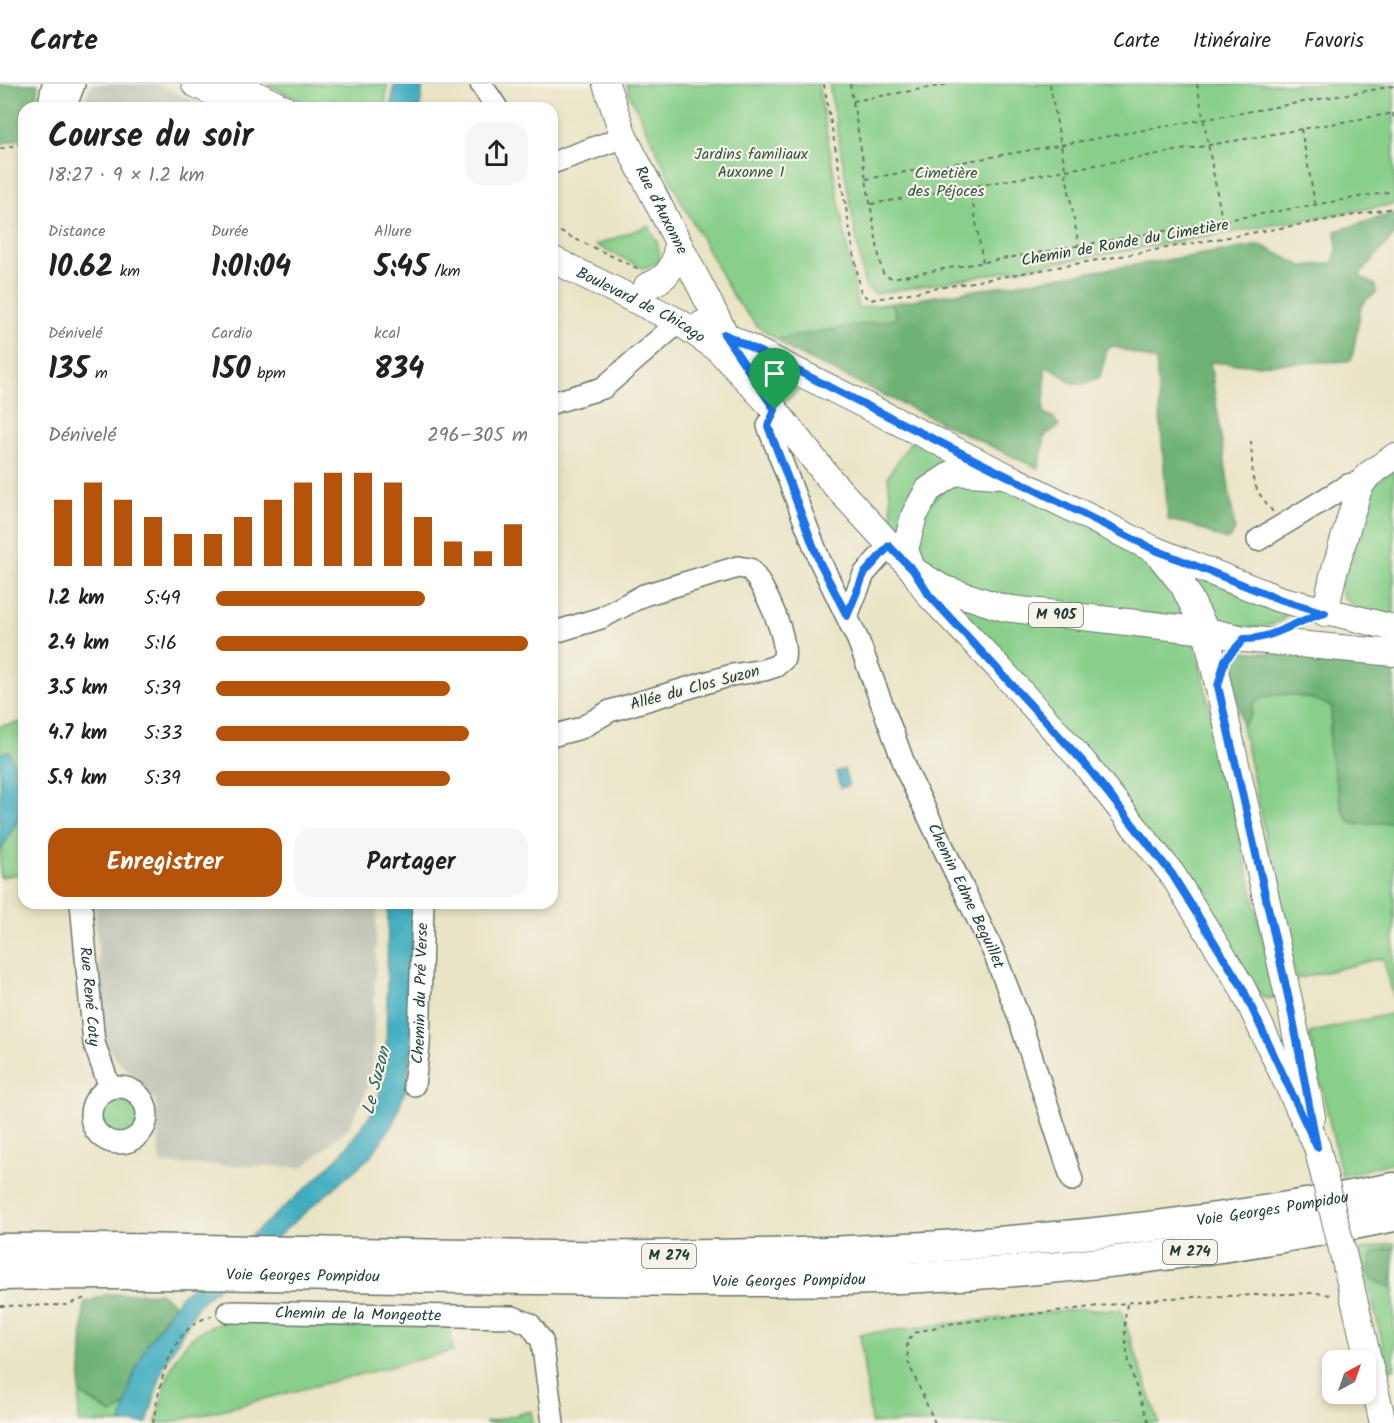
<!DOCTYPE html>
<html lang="fr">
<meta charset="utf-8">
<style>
body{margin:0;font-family:Kalam,sans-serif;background:#f6f6f6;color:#222;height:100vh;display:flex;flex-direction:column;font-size:22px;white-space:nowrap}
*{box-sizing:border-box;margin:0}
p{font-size:20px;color:#767676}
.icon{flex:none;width:33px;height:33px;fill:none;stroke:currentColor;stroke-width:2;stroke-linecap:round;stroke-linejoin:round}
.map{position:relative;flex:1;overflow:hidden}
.sheet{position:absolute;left:18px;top:18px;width:540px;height:807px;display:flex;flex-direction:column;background:#fff;border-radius:18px;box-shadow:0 3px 9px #0003}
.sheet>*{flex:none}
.needle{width:39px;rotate:40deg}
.fabs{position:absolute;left:1322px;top:1266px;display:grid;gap:12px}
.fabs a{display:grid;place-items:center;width:54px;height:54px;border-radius:12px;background:#fff;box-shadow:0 3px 9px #0003;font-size:30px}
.pin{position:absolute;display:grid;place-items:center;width:51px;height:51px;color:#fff;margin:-62px -26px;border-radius:50% 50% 50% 0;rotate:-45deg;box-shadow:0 0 6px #0007}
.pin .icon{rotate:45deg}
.round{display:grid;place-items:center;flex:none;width:63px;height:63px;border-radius:18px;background:#f6f6f6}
.overview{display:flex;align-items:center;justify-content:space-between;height:102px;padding:0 30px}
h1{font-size:33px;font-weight:700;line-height:45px}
.figures{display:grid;grid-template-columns:repeat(3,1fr);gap:9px;height:102px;padding:6px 30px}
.figures div{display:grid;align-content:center}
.figures b{font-size:30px;font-weight:700}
.figures small{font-size:16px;font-weight:400}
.figures p{font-size:16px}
.chart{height:168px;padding:12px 30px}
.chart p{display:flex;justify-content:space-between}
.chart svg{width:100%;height:108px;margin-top:6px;stroke:#b45309;stroke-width:6}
.cta{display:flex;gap:12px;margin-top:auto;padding:12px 30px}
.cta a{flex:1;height:69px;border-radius:18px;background:#b45309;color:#fff;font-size:24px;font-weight:700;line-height:69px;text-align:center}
.cta a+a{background:#f6f6f6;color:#222}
ul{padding:0 30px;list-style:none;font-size:20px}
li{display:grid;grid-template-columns:96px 72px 1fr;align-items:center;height:45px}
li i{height:15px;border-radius:8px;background:#b45309}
header{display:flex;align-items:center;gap:36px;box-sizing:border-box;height:84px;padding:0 30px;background:#fff;border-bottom:2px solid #e0e0e0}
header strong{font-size:28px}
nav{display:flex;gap:33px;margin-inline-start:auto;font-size:21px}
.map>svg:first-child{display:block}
</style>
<header>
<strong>Carte</strong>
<nav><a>Carte</a><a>Itinéraire</a><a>Favoris</a></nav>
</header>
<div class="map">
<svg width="1394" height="1339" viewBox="0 0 1394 1339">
<rect width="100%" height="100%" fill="#f7f3e8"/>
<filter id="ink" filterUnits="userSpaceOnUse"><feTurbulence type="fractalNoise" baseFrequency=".0167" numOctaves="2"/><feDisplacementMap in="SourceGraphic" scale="12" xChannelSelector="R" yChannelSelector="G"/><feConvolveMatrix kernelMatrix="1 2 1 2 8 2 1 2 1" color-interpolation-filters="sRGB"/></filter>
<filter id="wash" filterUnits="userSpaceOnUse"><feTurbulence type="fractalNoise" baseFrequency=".008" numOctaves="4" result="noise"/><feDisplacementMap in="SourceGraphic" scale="24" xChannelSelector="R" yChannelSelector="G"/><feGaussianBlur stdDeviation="1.35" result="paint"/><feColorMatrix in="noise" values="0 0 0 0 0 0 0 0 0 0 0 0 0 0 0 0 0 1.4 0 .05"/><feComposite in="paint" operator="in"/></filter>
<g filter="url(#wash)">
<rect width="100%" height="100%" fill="#eae4c6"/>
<g fill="#c3c6b9">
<polygon points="92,0 158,0 207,24 81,24"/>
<polygon points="95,819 377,819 373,979 365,1010 349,1043 303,1083 160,1080 156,1017 104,961"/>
</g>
<g fill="#88cf8a" stroke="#54865f" stroke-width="1.5">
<polygon points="266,0 387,0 385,24 315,24"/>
<polygon points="627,0 818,0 858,224 893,219 897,235 777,255 757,242 733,212 680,115 629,9"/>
<polygon points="829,0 1394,0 1394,120 876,210 865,203"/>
<polygon points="648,142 658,160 660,175 655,180 643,184 596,161"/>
<polygon points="764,283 806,299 784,319 763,287"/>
<polygon points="914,353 969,380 898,450 887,448 893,441 888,392"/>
<path d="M1394 384V533C1372 529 1347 528 1339 503L1368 407Z"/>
<path d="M952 396 992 399 1105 449 1151 475 1191 533C1134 528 961 522 924 481 919 476 917 463 914 455L927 423Z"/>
<path d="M1187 486 1288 530C1272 550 1236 542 1214 539Z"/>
<polygon points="953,521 1191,556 1195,560 1276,910 1273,914 1266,915 1260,910 1220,848"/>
<polygon points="1283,609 1321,617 1332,624 1329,665 1342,725 1349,737 1360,740 1394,738 1394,914 1383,874 1296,895 1242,642 1251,631 1253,620 1262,613"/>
<polygon points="24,638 24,789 0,793 0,767 18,736 9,668 0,669 0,642"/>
<polygon points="1394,929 1394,1078 1342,1092 1309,949"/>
<circle cx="121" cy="1034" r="19"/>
<polygon points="1394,1159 1394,1164 1384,1165 1385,1201 1391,1203 1394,1188 1394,1285 1389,1286 1360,1166"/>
<polygon points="1081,1225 1121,1226 1159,1339 871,1339 860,1250"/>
<path d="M230 1235 449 1237 453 1267 169 1339H156C163 1309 170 1266 200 1248 209 1243 220 1239 230 1235Z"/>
<polygon points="80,1309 112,1330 126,1321 121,1339 78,1339"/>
<polygon points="531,1327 533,1339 485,1339"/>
</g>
<g fill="#6eb276" stroke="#467855" stroke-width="1.5">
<polygon points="0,0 38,0 35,24 24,24 24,54 0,60"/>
<polygon points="1394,129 1394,151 1359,192 1375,201 1376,209 1365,216 1361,223 1352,274 1348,277 1249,281 1210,278 1235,446 1232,452 1226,456 1191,441 1168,436 1156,277 1113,262 1107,266 1100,293 1086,299 1072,299 1053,285 1045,283 1044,329 1053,333 1059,342 1045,351 1039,385 792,267 777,255 896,235 893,219 1261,161 1302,182 1333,179 1337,166 1336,147"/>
<path d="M1241 567 1394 580V738L1360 740 1349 737 1342 725 1329 664 1332 623C1310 611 1274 604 1253 619L1251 631 1242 642 1232 582 1233 576Z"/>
<polygon points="1394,1164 1393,1203 1391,1203 1372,1196 1369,1188 1372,1169"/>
<path d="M160 1209 174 1220C150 1252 135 1282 126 1321L112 1330 80 1309 84 1219 108 1210Z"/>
</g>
<g fill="#41adc0" stroke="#30757a" stroke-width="1.5">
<polygon points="394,0 423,0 420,24 391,24"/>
<polygon points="9,668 24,703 18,736 0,767 0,669"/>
<polygon points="844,685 849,701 841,704 836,688"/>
<polygon points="388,819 415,819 413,960 406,1004 393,1040 371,1072 199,1220 163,1283 147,1339 121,1339 132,1294 146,1262 180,1213 313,1098 342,1069 375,1025 386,987"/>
</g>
</g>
<g filter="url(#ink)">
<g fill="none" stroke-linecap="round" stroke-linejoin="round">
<g stroke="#667767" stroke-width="24">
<g id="minor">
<polyline points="481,0 497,24"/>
<polyline points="48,24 53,0"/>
<polyline points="65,24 74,0"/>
<polyline points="552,79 624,53"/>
<polyline points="552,319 603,304 679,238"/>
<path id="s1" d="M775 326 768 342 820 477 858 556 908 690 994 869 1018 931 1072 1096"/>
<polyline points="1258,456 1348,401 1363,397"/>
<polyline points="847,532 864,490 889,462"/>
<path d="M552 549 601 534 644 511 738 483 750 485C765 504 788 552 784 575L776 582 764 586 732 591 610 627 581 644 552 652"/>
<path id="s2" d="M81 819 94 959 110 1004"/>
<path id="s3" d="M414 1001 419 962 423 819"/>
<circle cx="119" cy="1031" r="28"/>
<path id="s4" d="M228 1228 513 1233 530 1240 542 1257 553 1339"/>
</g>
</g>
<g stroke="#667767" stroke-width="28">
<g id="major">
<polyline points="195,0 245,24"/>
<polyline points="235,0 283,24"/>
<path id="s5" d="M606 0 624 53 728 256"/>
<path id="s6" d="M552 175 679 238 718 265 775 326 832 398 913 486 929 511 1001 586 1085 680 1172 790 1242 903 1317 1063"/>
<path d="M647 202C668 195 676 181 677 160"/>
<polyline points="702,240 1153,465 1279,515 1394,544"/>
<polyline points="997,391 955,388 928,406 914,432 905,466 913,486 942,504 1004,524 1206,547 1244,555 1394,569"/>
<polyline points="1155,466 1183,501 1206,547 1291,925 1312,1033"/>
<polyline points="1325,529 1333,492 1359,404 1368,391 1394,373"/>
<polyline points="1350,1198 1383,1339"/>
</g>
</g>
<g stroke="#667767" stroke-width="33">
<g id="highway">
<path id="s7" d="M0 1165C218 1163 436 1174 653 1172 905 1170 1147 1153 1394 1104"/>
<path id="s8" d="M0 1191C183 1188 365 1193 548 1195 707 1198 867 1200 1026 1186 1150 1176 1272 1157 1394 1132"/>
</g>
</g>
<g stroke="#667767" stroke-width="2" stroke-dasharray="4.5 4.5" stroke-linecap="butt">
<polyline points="824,0 861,209 870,216 1394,124"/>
<polyline points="850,0 881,184 884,191 892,194 1394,107"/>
<polyline points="1050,0 1079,163"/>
<polyline points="1197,0 1222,136"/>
<polyline points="853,17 950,0"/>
<polyline points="1393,29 1394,36"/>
<polyline points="1301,45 1315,119"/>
<polyline points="0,65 24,59"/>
<polyline points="866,95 1394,2"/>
<polyline points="970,103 983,179"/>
<polyline points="871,120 1394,29"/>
<polyline points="552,144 639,185"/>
<polyline points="1251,357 1253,395 1258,408 1273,428"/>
<path d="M1127 1220C1119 1261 1135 1301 1149 1339"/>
<polyline points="0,1222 66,1221 88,1213"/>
<path d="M153 1339C160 1302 168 1243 212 1232"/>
<polyline points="935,1339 908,1278 907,1257 914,1249 948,1240 1167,1214 1316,1209 1333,1211"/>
</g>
<use href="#minor" stroke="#fff" stroke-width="21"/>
<use href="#major" stroke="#fff" stroke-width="26"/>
<use href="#highway" stroke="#fff" stroke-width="30"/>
<g stroke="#667767" stroke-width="28" stroke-linecap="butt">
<polyline id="major-bridge" points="1317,1063 1350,1198"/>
</g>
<use href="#major-bridge" stroke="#fff" stroke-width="26"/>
</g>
</g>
<g fill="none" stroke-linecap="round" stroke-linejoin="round" filter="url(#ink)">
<g stroke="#fff" stroke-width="12">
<path id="route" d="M724 250 1153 465 1279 515 1325 529C1296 536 1275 555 1244 555L1225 576 1218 602 1291 925 1317 1063 1242 903 1172 790 1085 680 929 511 913 486 889 462 864 490 847 532 819 477 768 342 775 326Z"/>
</g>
<use href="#route" stroke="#1a73e8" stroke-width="8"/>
</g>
<g text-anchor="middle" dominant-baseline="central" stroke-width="4.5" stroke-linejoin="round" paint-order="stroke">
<g fill="#f7f3e8" stroke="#60746a" stroke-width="1.5">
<rect x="1029" y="519" width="54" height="24" rx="4.5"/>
<rect x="1163" y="1156" width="54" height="24" rx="4.5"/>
<rect x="642" y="1160" width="54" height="24" rx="4.5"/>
</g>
<g font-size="15" font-weight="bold" fill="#1f3d34">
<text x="1056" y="531">M 905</text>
<text x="1190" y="1168">M 274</text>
<text x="669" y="1172">M 274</text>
</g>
<g font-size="16" fill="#345a45" stroke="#f7f3e8">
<text x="751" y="70">Jardins familiaux<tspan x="751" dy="18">Auxonne 1</tspan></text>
<text x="946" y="89">Cimetière<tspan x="946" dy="18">des Péjoces</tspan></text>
</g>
<g font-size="16" fill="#1f3d34" stroke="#f7f3e8">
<text stroke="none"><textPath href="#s5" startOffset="138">Rue d'Auxonne</textPath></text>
<text transform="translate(1125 159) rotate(-10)">Chemin de Ronde du Cimetière</text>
<text stroke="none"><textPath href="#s6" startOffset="100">Boulevard de Chicago</textPath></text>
<text transform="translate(695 604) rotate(-15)">Allée du Clos Suzon</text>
<text stroke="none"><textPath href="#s1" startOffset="528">Chemin Edme Beguillet</textPath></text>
<text stroke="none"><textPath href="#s3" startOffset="92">Chemin du Pré Verse</textPath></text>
<text stroke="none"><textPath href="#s2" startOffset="94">Rue René Coty</textPath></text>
<text stroke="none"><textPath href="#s7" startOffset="1275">Voie Georges Pompidou</textPath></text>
<text stroke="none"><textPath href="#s8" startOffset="303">Voie Georges Pompidou</textPath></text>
<text stroke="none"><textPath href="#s8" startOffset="789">Voie Georges Pompidou</textPath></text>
<text stroke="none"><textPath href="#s4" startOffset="130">Chemin de la Mongeotte</textPath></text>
</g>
<g font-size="18" font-style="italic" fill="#295f5e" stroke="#f7f3e8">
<text transform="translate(377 997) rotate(-76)">Le Suzon</text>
</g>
</g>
</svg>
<div class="fabs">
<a><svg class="needle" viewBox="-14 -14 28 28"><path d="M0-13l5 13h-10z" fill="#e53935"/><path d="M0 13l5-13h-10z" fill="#767676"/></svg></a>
</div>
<div class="pin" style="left:775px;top:326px;background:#1e9e55"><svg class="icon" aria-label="arrive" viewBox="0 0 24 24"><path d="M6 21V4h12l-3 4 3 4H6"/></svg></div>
<section class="sheet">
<div class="overview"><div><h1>Course du soir</h1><p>18:27 · 9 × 1.2 km</p></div><a class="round"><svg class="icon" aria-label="share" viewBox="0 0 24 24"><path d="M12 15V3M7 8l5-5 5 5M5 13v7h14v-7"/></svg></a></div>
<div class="figures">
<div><p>Distance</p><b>10.62<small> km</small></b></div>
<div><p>Durée</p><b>1:01:04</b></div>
<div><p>Allure</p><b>5:45<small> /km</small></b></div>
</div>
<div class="figures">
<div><p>Dénivelé</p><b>135<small> m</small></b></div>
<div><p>Cardio</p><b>150<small> bpm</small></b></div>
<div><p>kcal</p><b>834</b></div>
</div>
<div class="chart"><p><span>Dénivelé</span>296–305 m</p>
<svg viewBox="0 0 160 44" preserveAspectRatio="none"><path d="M5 44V17M15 44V10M25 44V17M35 44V24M45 44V31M55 44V31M65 44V24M75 44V17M85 44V10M95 44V6M105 44V6M115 44V10M125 44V24M135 44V34M145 44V38M155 44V27"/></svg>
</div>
<ul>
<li><b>1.2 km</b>5:49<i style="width:67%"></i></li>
<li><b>2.4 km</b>5:16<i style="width:100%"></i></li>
<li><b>3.5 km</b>5:39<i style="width:75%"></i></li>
<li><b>4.7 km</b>5:33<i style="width:81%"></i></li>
<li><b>5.9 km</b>5:39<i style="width:75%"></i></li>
</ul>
<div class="cta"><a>Enregistrer</a><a>Partager</a></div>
</section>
</div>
